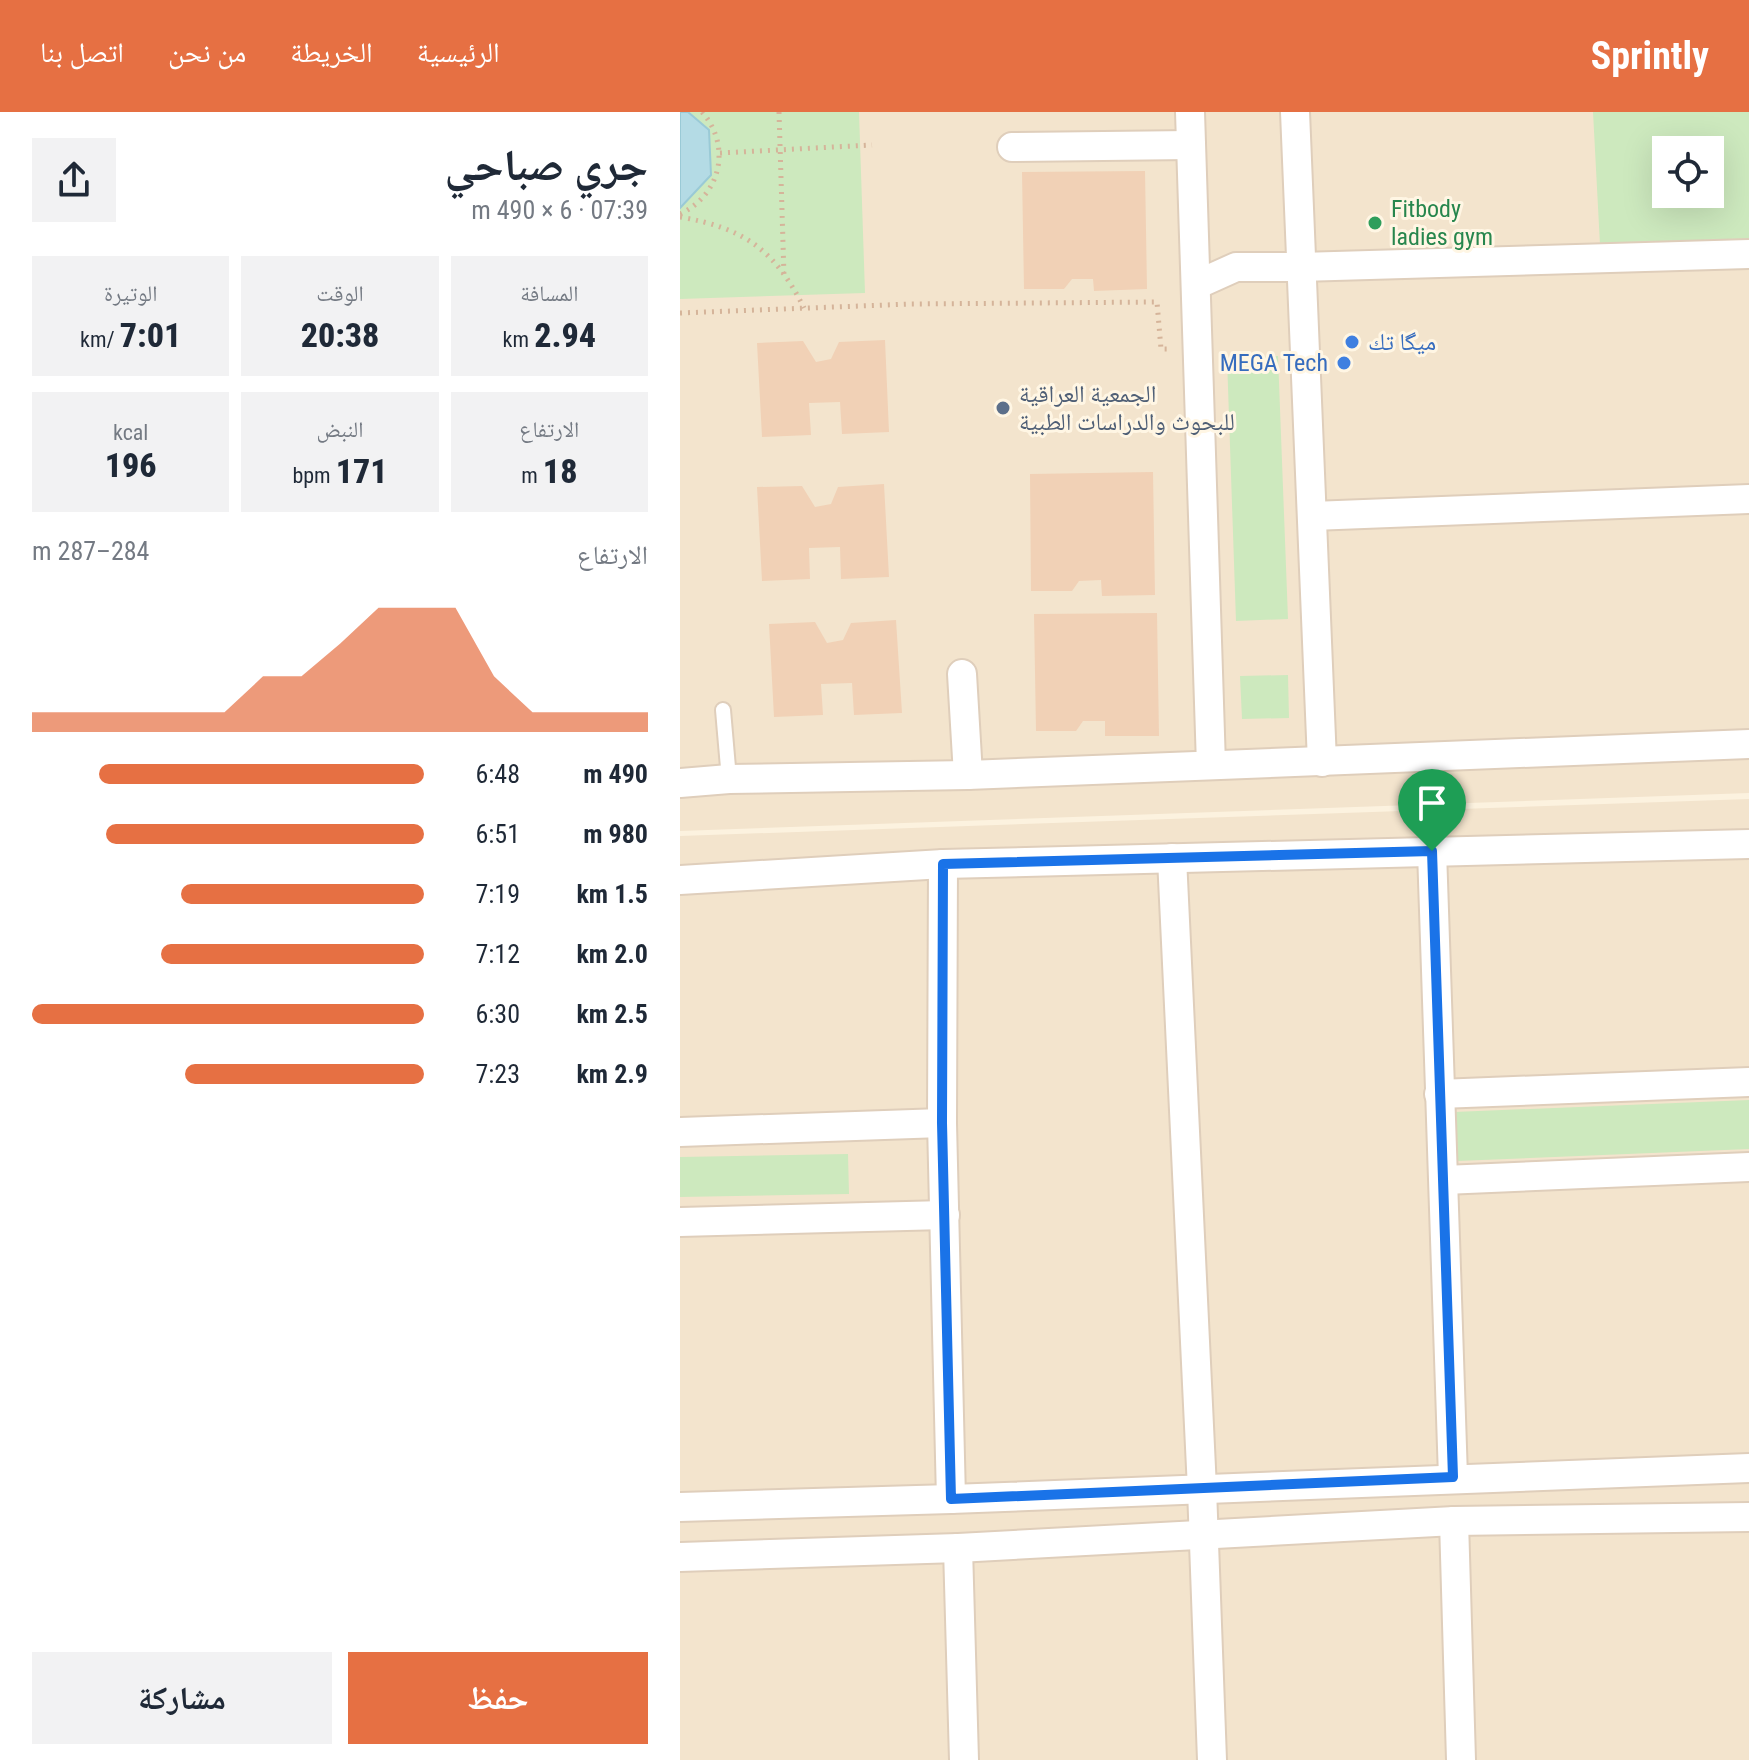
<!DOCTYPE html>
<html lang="ar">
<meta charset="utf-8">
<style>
body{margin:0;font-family:"Roboto Condensed","Noto Naskh Arabic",sans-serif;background:#f2f2f3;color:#1f2937;direction:rtl;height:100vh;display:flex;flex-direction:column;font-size:30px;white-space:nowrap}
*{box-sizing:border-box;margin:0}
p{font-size:26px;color:#747a83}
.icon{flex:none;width:44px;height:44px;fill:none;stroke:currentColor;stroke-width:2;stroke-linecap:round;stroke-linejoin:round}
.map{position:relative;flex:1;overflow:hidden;direction:ltr}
.sheet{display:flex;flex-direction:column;background:#fff;width:680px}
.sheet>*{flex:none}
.tools{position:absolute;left:972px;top:24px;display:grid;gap:16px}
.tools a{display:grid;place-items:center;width:72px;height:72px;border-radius:0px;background:#fff;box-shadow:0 8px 32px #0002;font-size:40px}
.pin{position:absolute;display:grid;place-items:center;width:68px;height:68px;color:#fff;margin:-82px -34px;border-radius:50% 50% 50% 0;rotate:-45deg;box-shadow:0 0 8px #0007}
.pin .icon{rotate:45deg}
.round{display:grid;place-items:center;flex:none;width:84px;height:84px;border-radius:0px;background:#f2f2f3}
.head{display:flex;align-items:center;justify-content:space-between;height:136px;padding:0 32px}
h1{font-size:44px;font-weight:800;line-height:60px}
.stats{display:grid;grid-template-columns:repeat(3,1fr);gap:12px;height:136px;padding:8px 32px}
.stats div{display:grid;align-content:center;border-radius:0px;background:#f2f2f3;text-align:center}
.stats b{font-size:34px;font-weight:800}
.stats small{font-size:22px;font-weight:400}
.stats p{font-size:22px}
.chart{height:224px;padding:16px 32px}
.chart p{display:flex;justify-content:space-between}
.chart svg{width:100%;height:144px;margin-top:8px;fill:#e67043;opacity:.7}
.primary-button{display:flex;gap:16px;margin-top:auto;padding:16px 32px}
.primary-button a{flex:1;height:92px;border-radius:0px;background:#e67043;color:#fff;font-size:32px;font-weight:800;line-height:92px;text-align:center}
.primary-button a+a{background:#f2f2f3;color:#1f2937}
ul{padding:0 32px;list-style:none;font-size:26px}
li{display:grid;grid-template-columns:128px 96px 1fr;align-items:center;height:60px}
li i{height:20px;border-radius:10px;background:#e67043}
header{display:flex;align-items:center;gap:48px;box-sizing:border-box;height:112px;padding:0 40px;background:#e67043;color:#fff}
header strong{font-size:38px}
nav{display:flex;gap:44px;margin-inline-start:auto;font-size:28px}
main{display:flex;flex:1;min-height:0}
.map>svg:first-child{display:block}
</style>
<header>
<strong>Sprintly</strong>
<nav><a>الرئيسية</a><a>الخريطة</a><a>من نحن</a><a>اتصل بنا</a></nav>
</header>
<main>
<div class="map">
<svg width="1069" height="1648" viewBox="0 0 1069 1648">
<rect width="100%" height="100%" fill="#fcf2df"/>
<g fill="#f3e4cd" fill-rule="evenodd">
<path d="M0 0H1069V681L0 719ZM986 38H1030V82H986Z"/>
<polygon points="1069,687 1069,1648 0,1648 0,724"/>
</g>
<g fill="#cde9be" fill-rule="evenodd">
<polygon points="0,0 179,0 185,181 0,187"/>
<path d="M913 0H1069V132L920 133ZM986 38H1030V82H986Z"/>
<polygon points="598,244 608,507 556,509 547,246"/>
<polygon points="608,563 609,606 562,607 560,564"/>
<polygon points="1069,988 1069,1037 777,1049 774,1000"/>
<polygon points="168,1042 169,1082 0,1085 0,1045"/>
</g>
<polygon fill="#b4dbe5" stroke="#9acad6" stroke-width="2" points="0,0 8,0 29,18 31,63 0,96"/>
<g fill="#f1d1b6">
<polygon points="465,59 467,177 414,179 413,167 392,167 384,177 344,177 342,60"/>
<polygon points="205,228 209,320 162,322 160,290 129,291 131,323 82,325 77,231 123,229 136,250 151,247 159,230"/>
<polygon points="473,360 475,483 422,484 421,468 399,469 392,479 351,479 350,362"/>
<polygon points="204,372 209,465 161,467 160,435 129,436 130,467 82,469 77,375 122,374 135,395 151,392 158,375"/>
<polygon points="477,501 479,624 425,624 425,609 403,609 396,619 356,619 354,502"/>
<polygon points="216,508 222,601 174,603 172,571 141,572 143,603 94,605 89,512 135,510 147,531 163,528 171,511"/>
</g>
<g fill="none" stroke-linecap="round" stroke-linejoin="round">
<g stroke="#dfcebb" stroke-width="18">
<polyline id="service" points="43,598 49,667"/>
</g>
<g stroke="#dfcebb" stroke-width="32">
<g id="minor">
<polyline points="510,0 531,653"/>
<polyline points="615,0 642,650"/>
<polyline points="332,35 511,33"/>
<polyline points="516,173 556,155 620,155 1069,142"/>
<polyline points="632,404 1069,387"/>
<polyline points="282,562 288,663"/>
<polyline points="0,671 49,667 288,663 1069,632"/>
<polyline points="752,739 773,1365"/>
<polyline points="492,746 522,1377 532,1648"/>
<polyline points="263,752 262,1011 271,1387"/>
<polyline points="0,768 263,752 1069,732"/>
<polyline points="759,982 1069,970"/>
<polyline points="0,1020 262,1011"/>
<polyline points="764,1068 1069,1055"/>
<polyline points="0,1110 265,1103"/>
<polyline points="0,1395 271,1387 1069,1356"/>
<polyline points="774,1409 781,1648"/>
<polyline points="278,1436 284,1648"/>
<polyline points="0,1445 278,1436 774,1409 1069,1405"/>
</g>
</g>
<g stroke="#d5b49a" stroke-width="5" stroke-dasharray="2 6" stroke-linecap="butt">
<polyline points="99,0 104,164"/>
<polyline points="40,41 192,33"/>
<path d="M0 102C41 83 52 34 22 0"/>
<path d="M0 105C64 116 95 138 124 196"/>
<polyline points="0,201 231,192 477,190 481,237 490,237"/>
</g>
<use href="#service" stroke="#fff" stroke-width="14"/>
<use href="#minor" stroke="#fff" stroke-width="28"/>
</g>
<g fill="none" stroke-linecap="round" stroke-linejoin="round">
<g stroke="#fff" stroke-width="16">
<polygon id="route" points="752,739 773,1365 271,1387 262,1011 263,752"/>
</g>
<use href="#route" stroke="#1a73e8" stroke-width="10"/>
</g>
<circle fill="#2e9e5b" stroke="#fff6e4" stroke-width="3" cx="695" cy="111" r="8"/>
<g fill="#3f7fe0" stroke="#fff6e4" stroke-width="3">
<circle cx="672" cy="230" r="8"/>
<circle cx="664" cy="251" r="8"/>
</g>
<circle fill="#5c6f8a" stroke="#fff6e4" stroke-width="3" cx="323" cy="296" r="8"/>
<g text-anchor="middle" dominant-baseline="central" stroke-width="6" stroke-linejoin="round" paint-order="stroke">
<g font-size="24" fill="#27864d" stroke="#fff6e4" text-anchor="start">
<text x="711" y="97">Fitbody<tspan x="711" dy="28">ladies gym</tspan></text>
</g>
<g font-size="24" fill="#366cbe" stroke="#fff6e4" text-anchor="start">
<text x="688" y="230">ميگا تك</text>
<text x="648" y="251" text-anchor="end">MEGA Tech</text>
</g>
<g font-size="24" fill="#4e5e75" stroke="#fff6e4" text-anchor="start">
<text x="339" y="282">الجمعية العراقية<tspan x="339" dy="28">للبحوث والدراسات الطبية</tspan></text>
</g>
</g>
</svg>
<div class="tools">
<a><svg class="icon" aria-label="locate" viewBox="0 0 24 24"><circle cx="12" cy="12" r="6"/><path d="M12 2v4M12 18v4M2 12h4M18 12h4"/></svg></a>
</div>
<div class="pin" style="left:752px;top:739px;background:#1e9e55"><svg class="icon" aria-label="arrive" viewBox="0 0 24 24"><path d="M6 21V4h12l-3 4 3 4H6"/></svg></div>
</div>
<section class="sheet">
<div class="head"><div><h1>جري صباحي</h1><p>07:39 · 6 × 490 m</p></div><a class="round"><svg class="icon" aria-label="share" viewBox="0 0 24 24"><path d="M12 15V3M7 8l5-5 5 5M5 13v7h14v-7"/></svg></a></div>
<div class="stats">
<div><p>المسافة</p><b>2.94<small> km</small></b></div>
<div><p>الوقت</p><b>20:38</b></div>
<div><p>الوتيرة</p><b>7:01<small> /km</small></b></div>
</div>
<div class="stats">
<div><p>الارتفاع</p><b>18<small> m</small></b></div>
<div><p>النبض</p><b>171<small> bpm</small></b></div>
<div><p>kcal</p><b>196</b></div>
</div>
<div class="chart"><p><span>الارتفاع</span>284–287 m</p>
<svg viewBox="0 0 160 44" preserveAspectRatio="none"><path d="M0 44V38L10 38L20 38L30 38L40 38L50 38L60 27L70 27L80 17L90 6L100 6L110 6L120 27L130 38L140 38L150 38L160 38V44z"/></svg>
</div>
<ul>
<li><b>490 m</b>6:48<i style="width:83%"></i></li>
<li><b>980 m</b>6:51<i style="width:81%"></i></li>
<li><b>1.5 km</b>7:19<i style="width:62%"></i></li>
<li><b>2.0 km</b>7:12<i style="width:67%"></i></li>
<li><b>2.5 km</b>6:30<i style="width:100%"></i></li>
<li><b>2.9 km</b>7:23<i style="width:61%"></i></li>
</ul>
<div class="primary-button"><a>حفظ</a><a>مشاركة</a></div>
</section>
</main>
